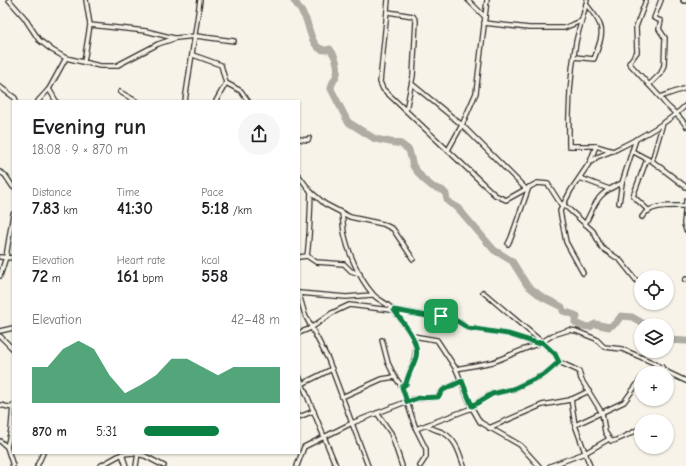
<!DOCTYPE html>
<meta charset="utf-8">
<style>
body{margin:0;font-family:"Comic Neue",sans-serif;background:#f6f6f6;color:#202124;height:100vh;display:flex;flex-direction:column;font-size:15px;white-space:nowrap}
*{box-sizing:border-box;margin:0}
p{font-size:13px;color:#757577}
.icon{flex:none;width:22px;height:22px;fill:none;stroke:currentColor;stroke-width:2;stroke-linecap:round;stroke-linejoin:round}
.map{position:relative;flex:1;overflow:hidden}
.details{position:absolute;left:12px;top:100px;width:288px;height:354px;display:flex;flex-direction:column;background:#fff;border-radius:0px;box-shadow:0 1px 3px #0004}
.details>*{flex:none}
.controls{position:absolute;left:634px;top:270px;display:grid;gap:8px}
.controls a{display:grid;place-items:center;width:40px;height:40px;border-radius:50%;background:#fff;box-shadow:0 1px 3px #0004;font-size:20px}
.pin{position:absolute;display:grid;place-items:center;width:34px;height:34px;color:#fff;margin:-17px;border-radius:8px;box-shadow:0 2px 6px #0006}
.round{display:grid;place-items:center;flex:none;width:42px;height:42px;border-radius:21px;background:#f6f6f6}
.headline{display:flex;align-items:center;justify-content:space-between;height:68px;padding:0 20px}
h1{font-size:22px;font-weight:600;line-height:30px}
.stats{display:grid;grid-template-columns:repeat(3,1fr);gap:6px;height:68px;padding:4px 20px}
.stats div{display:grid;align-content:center}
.stats b{font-size:17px;font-weight:600}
.stats small{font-size:11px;font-weight:400}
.stats p{font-size:11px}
.chart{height:112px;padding:8px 20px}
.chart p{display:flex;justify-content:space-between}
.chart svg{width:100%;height:72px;margin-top:4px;fill:#0b8043;opacity:.7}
ul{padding:0 20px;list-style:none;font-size:13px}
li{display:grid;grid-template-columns:64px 48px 1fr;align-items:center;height:30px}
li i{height:10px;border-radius:5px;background:#0b8043}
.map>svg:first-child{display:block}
</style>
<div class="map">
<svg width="686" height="466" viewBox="0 0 686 466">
<rect width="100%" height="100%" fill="#f7f3e8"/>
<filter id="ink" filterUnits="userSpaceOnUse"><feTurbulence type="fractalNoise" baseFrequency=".025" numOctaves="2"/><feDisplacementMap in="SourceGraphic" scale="8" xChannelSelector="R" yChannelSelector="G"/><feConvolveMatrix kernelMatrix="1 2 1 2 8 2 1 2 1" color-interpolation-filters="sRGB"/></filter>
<g filter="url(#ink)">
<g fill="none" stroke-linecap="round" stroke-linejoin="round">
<g stroke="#afaca4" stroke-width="7">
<path d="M294 0C298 7 305 15 307 22 310 32 314 55 330 49 335 55 339 66 337 74 335 80 331 83 331 89L348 122 375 139 401 144 409 150 413 166 423 179 433 187 442 190 446 194C446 202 450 204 457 207L494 250 512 261 527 285 542 297 562 307 563 311 575 315 577 317 575 322 581 326 590 327 595 324 609 327 616 323 621 316 632 317 646 325"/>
<polyline points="667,340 686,341"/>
</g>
<g stroke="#2b2b2b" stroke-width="6">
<g id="street">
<polyline points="9,0 24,17 39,40 52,50 66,58 100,66 116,66 158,44 176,38 196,36 234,41"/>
<polyline points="388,0 380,82 383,89 495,195 506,200 526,189 462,125 412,84"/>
<polyline points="468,0 485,17"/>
<path d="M587 0C584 14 579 28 576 42 570 76 568 111 569 146H596L613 151C636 140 668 123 686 105"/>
<polyline points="646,0 636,27 637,52 629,63 660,97"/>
<polyline points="388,12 413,16 416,21 413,76 406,110"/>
<polyline points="484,23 529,28 564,28 581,21"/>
<polyline points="90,25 146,31 174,38"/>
<polyline points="193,55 221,65 226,83 241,91 248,101"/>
<path d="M574 57 594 59C605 29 605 28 586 4"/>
<polyline points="84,62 90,25 86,0"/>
<polyline points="649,85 661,73 664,65 665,38 659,29 661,21 654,18 661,0"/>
<polyline points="0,87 15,98 16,101"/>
<path d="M686 88 660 97C667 109 680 114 686 126"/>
<polyline points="49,89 56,101"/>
<polyline points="120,92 136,101"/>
<polyline points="38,101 49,89 66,58"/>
<polyline points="185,101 200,0"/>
<polyline points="216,101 226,83"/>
<polyline points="663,123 652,161 686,187"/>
<polyline points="299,139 308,140 309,138"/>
<polyline points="448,150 462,125 476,93 487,0"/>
<polyline points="632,151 649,160"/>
<polyline points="647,159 633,196 649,211"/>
<polyline points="591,162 597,157 612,151"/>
<polyline points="0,172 5,175 13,187"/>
<polyline points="299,176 311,192 325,204 350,217 383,224 393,229 413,259"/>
<polyline points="580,178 609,189"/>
<polyline points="528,188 537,183 548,184 562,206"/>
<polyline points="686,201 684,224 686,230"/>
<polyline points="619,203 622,183 636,139"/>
<polyline points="563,204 593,231 602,248 620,260 640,285"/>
<path d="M342 213C343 220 343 226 344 232 348 252 359 278 372 293 376 299 383 301 389 306 395 311 414 336 415 343 418 358 409 370 406 384L402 387 416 429 426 449V457L420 466"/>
<path d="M642 217C649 204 672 206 685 206"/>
<path d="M585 224C597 201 596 194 622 183"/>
<polyline points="508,244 511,238 529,187"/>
<polyline points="307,256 316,262 344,264 351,271 360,274"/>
<polyline points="0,257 13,258"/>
<path d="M299 257 307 256C310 235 310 214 311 192"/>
<polyline points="583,273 566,242 560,211 571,190 590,162 596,146"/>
<polyline points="0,276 6,257 13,214"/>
<polyline points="685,280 686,279"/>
<path d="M483 292 542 342 555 354 559 362 579 371 581 379 602 413 605 432 611 441C616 442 635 431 641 428"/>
<polyline points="299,293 346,297 372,295"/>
<polyline points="299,294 305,315 328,359 368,466"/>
<polyline points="0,331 13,328"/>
<polyline points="299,333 311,328 332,313 349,305 408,312 433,317 449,316 468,328 508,334 536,343"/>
<polyline points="0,336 13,349"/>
<polyline points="413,336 437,340 456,369 493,362 542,342 553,335 569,330 576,331 596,339 604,347 622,349 654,363 669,373 686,381"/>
<polyline points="382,340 388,363 395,377"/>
<polyline points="456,369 472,408 480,422 520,445 539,466"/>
<polyline points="650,373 662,367"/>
<polyline points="299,376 336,466"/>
<polyline points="302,384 332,369"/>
<polyline points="342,397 382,379 395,377 402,387"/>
<polyline points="571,399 575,425 590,466"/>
<polyline points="0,405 13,408"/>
<polyline points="13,405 11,430 7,447 13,466"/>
<polyline points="471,406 491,394 513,389 545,374 559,362"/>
<polyline points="377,413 391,433 402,466"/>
<polyline points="299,417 314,411"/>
<polyline points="655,421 659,419"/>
<path d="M427 425C432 430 439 430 444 433 457 441 459 453 464 466"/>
<polyline points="575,425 624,402 641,379"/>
<polyline points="489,428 542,405 570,400 589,391"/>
<polyline points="416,429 472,408"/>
<polyline points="0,441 7,447"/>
<polyline points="133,453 145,456 164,466"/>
<polyline points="122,454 126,466"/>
<polyline points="37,466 43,453"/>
<polyline points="100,466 122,454 135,453"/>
<polyline points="136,466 138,453"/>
<polyline points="297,466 304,447 352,423 413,399 437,397 443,390 462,381"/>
<polyline points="550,466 585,453 609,439"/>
</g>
</g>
<g stroke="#2b2b2b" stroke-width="8">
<polyline id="secondary" points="684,0 686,0"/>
</g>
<use href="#street" stroke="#f7f3e8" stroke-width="3.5"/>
<use href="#secondary" stroke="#f7f3e8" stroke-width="5"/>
</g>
</g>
<g fill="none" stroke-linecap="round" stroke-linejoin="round" filter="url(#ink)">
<g stroke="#fff" stroke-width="8">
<path id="route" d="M394 310 433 317 449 316 468 328 508 334 537 343 542 342 555 354 559 362 545 374 513 389 492 394 472 406 462 381 443 390 438 397 418 398 407 402 402 387 406 384C408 374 413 367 416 357 420 341 403 323 394 310Z"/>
</g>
<use href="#route" stroke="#0b8043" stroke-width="5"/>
</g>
</svg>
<div class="controls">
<a><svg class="icon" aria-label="locate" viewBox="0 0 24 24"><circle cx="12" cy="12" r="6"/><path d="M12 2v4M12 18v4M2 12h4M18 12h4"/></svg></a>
<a><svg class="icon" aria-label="layers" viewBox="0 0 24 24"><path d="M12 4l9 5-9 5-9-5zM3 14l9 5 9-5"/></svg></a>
<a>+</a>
<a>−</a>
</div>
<div class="pin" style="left:441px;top:316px;background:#1e9e55"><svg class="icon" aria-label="arrive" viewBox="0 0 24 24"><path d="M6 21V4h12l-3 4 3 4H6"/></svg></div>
<section class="details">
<div class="headline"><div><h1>Evening run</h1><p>18:08 · 9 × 870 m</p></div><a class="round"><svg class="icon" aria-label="share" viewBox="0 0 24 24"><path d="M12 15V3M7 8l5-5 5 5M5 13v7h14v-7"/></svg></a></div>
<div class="stats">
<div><p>Distance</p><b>7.83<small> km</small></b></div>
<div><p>Time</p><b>41:30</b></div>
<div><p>Pace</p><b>5:18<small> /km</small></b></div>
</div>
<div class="stats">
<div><p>Elevation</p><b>72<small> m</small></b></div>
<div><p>Heart rate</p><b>161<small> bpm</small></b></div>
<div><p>kcal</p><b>558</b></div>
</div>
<div class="chart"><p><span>Elevation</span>42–48 m</p>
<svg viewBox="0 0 160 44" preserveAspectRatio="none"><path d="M0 44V22L10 22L20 11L30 6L40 11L50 27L60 38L70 33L80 27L90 17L100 17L110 22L120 27L130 22L140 22L150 22L160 22V44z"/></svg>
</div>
<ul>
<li><b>870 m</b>5:31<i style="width:55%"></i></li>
</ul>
</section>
</div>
